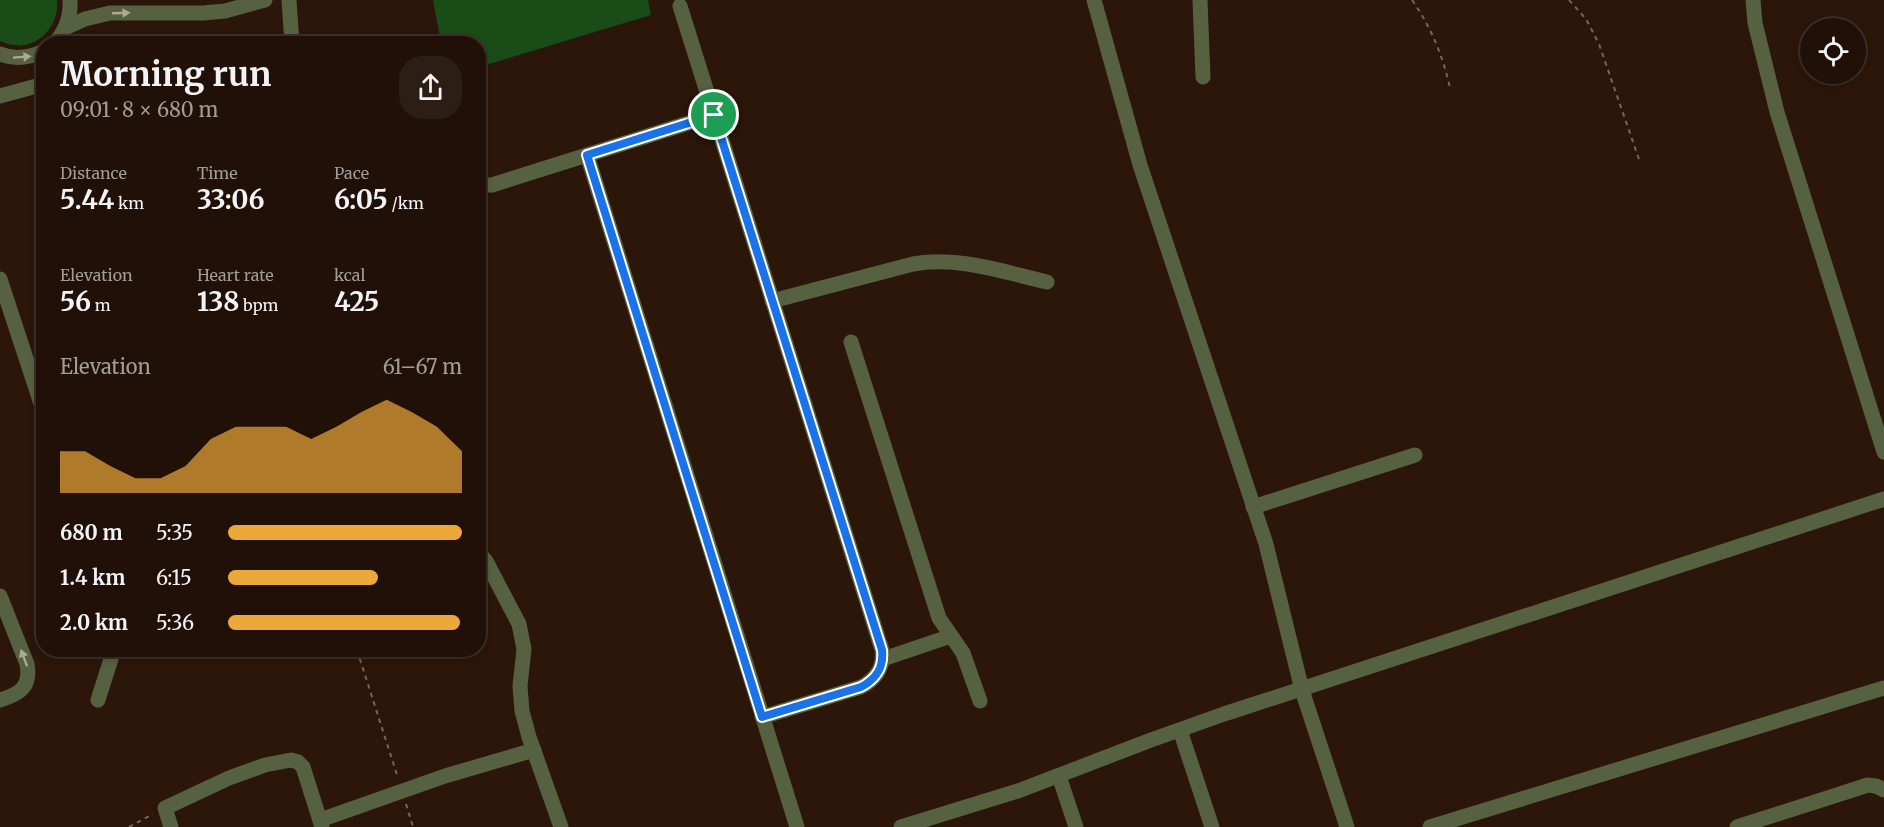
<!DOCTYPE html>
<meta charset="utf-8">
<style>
body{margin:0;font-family:Merriweather,serif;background:#2d1e15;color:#f1f3f6;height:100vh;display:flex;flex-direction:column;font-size:22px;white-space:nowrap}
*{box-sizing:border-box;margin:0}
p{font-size:20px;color:#a29d9b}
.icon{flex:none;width:33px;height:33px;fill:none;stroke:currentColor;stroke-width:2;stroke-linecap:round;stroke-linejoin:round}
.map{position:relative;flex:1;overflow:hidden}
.side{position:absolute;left:36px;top:36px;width:450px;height:621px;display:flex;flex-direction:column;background:#201007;border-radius:24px;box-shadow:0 3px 9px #0003,0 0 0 2px #3d3028}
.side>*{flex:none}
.tools{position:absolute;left:1800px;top:18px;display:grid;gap:12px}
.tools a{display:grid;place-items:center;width:66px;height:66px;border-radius:50%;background:#201007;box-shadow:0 3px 9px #0003,0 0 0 2px #3d3028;font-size:30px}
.pin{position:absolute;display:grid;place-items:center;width:51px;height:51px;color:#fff;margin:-26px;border:3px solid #fff;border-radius:50%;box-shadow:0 2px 6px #0007}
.round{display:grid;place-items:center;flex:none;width:63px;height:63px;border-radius:24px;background:#2d1e15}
.summary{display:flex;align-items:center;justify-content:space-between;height:102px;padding:0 24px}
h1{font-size:33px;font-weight:700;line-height:45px}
.metrics{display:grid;grid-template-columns:repeat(3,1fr);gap:9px;height:102px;padding:6px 24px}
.metrics div{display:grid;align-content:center}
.metrics b{font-size:26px;font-weight:700}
.metrics small{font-size:16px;font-weight:400}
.metrics p{font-size:16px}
.chart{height:168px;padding:12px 24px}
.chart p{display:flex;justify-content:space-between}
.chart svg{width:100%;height:108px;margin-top:6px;fill:#eca93a;opacity:.7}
ul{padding:0 24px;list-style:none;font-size:20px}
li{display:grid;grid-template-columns:96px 72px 1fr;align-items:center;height:45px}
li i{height:15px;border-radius:8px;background:#eca93a}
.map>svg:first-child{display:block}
</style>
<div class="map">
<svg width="1884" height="827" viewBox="0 0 1884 827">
<rect width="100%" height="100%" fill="#2b1609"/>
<g fill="#1a4c18">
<path d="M0 0H57C60 24 39 49 14 45 9 45 4 42 0 41Z"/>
<polygon points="433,0 648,0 651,15 479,67 478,44 441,43"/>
</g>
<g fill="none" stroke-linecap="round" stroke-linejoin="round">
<g stroke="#78655a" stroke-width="2" stroke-dasharray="4.5 4.5" stroke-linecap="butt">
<path d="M1412 0C1431 27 1443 56 1450 88"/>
<polyline points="1569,0 1586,19 1599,44 1640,162"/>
<polyline points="357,650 398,778"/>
<polyline points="406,804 413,827"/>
<polyline points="129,827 153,814"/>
</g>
<g stroke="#556140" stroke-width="15">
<polyline points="289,0 292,44"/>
<polyline points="1094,0 1140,165 1266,544 1302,690 1347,827"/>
<polyline points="1200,0 1203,77"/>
<polyline points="1753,0 1755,23 1777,112 1884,452"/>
<path d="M680 6 882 650C884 668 876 679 861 687L762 717"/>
<polyline points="65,28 85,19 110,13 203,13 225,11 265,0"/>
<path d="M54 44C66 31 71 17 70 0"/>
<path d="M0 54C15 60 29 58 44 51"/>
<polyline points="0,96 44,84"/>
<polyline points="587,155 797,827"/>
<polyline points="478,185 492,185 714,115"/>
<polyline points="0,279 44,413"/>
<path d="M772 301 913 264C959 256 1003 272 1047 282"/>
<polyline points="851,342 939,618 963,653 980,701"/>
<polyline points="1253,507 1415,455"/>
<polyline points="478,552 486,561 519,624 524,649 520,686 522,711 529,737 561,827"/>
<path d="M0 596 27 664C31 687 20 694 0 700"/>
<polyline points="883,659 951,636"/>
<polyline points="98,700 111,659 113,650"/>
<polyline points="1180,730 1212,827"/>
<polyline points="1059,776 1076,827"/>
<polyline points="320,820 445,776 534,750"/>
<polyline points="171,827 165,808 229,778 265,765 291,760 298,762 303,767 322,827"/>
<polyline points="901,827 1018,791 1151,740 1224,714 1884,499"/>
<polyline points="1430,827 1884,688"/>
<polyline points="1737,827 1868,785 1876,786 1884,790"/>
</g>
</g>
<defs><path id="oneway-solid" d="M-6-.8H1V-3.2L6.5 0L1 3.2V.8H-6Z" transform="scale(1.5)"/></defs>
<g fill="#aca995">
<use href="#oneway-solid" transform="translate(121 13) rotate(-2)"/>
<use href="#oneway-solid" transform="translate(22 57) rotate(-4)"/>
<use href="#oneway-solid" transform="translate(24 658) rotate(-110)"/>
</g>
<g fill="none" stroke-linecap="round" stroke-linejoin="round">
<g stroke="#fff" stroke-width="12">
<path id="route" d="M714 115 882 650C884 668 876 679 861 687L762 717 587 155Z"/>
</g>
<use href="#route" stroke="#1a73e8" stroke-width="8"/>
</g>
</svg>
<div class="tools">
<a><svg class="icon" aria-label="locate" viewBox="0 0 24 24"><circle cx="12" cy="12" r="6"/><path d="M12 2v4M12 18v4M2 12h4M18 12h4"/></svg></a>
</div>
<div class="pin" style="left:714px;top:115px;background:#1e9e55"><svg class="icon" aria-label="arrive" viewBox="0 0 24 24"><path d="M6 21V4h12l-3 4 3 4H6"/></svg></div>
<section class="side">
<div class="summary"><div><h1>Morning run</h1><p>09:01 · 8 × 680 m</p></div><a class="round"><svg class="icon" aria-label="share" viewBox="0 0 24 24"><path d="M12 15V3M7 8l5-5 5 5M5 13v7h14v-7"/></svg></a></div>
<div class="metrics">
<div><p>Distance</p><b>5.44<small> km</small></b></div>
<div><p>Time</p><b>33:06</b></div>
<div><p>Pace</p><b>6:05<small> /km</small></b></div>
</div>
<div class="metrics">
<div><p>Elevation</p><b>56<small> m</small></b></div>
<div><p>Heart rate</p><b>138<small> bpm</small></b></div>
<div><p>kcal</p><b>425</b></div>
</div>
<div class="chart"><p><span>Elevation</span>61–67 m</p>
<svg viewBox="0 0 160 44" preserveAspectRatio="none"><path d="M0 44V27L10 27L20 33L30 38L40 38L50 33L60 22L70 17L80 17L90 17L100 22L110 17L120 11L130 6L140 11L150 17L160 27V44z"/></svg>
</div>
<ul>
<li><b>680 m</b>5:35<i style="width:100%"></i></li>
<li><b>1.4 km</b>6:15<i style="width:64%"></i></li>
<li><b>2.0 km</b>5:36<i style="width:99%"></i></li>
</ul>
</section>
</div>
